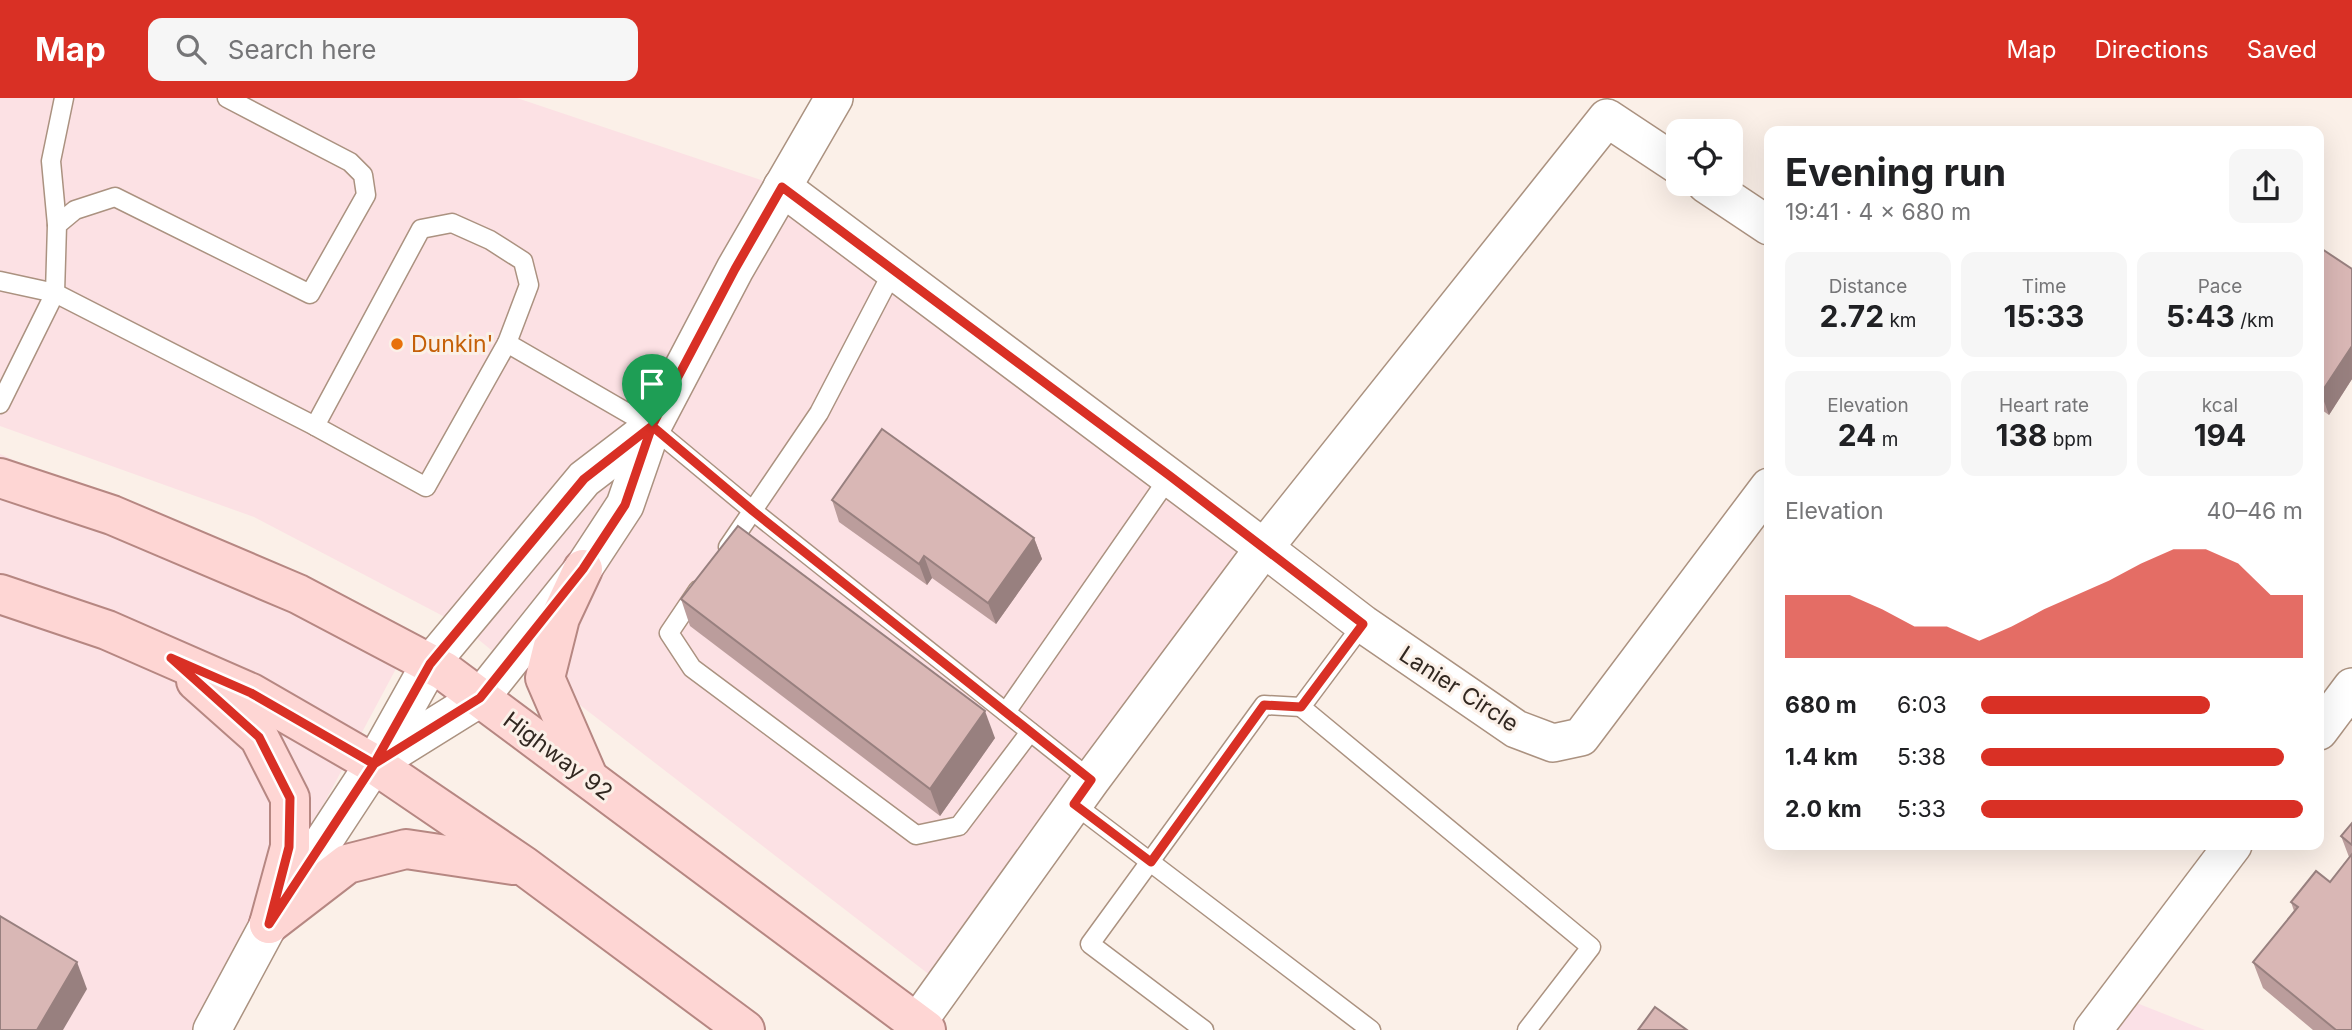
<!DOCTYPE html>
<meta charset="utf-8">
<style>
body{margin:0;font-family:Inter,sans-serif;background:#f6f6f6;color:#202124;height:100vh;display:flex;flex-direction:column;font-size:26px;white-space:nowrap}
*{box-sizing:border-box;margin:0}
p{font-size:23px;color:#757577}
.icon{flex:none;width:38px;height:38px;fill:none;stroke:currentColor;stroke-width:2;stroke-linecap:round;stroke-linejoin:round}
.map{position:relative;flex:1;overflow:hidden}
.side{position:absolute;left:1764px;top:28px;width:560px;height:724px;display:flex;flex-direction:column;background:#fff;border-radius:14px;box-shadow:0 7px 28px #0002}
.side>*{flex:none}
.fabs{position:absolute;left:1666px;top:21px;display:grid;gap:14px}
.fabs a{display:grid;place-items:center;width:77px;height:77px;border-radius:14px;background:#fff;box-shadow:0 7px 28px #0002;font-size:35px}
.pin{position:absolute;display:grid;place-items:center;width:60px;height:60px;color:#fff;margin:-72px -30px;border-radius:50% 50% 50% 0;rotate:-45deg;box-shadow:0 0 7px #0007}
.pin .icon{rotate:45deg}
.round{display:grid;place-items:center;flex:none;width:74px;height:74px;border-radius:14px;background:#f6f6f6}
.headline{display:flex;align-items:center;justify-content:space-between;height:119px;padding:0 21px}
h1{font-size:38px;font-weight:700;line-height:52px}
.metrics{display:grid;grid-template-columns:repeat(3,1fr);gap:10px;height:119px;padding:7px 21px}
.metrics div{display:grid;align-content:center;border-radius:14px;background:#f6f6f6;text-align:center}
.metrics b{font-size:30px;font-weight:700}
.metrics small{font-size:19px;font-weight:400}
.metrics p{font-size:19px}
.chart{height:196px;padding:14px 21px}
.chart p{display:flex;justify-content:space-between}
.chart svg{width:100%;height:126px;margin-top:7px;fill:#d93025;opacity:.7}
ul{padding:0 21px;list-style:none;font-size:23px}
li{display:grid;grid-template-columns:112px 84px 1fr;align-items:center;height:52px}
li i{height:18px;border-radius:9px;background:#d93025}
header{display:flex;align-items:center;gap:42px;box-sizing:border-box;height:98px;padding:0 35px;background:#d93025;color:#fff}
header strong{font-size:33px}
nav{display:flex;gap:38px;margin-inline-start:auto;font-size:24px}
.search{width:490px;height:63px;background:#f6f6f6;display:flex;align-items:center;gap:18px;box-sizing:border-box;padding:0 24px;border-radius:14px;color:#757577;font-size:26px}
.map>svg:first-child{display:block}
</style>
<header>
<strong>Map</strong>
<div class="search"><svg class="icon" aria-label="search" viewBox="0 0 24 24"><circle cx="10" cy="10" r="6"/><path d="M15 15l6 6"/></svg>Search here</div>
<nav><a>Map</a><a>Directions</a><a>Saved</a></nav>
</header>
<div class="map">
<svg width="2352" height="932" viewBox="0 0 2352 932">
<rect width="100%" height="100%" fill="#fbf0e8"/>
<g fill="#fce1e4">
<polygon points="0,0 517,0 782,89 1264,450 944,888 545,580 507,565 462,528 254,419 0,328"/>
<polygon points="0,356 414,537 203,932 0,932"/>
</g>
<polygon fill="#fbe1e7" points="2124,900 2205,932 2100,932"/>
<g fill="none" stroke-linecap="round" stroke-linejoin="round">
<g stroke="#ab9280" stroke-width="21">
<g id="service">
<polyline points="57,127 51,63 64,0"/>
<polyline points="0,183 55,195 57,127 75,112 115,99 310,196 366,97 363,77 350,64 227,0"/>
<polyline points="0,306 55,195 315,328 426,389 507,245 652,329 753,413 1091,682"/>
<polyline points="315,328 421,131 452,125 490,142 523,163 529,187 507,245"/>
<polyline points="728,449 819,315 893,173"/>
<polyline points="698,492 669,535 692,570 916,737 959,728 1030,634"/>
<polyline points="1363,526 1301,609 1591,849 1527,932"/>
<polyline points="1006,614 1170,378"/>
<polyline points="1074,706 1371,932"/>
<polyline points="1204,932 1090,846 1264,607 1301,609"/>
</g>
</g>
<g stroke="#ab9280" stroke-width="40">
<g id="minor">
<polyline points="1678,67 1607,20 1264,450 1363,526 1516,631 1553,645 1581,639 1769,389"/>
<polyline points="1706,86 1769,128"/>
<polyline points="782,89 1264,450 1091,682 917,925"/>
<polyline points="2319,633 2352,589"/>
<polyline points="374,666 480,600 583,471 625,407 652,329 735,171 834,0"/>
<polyline points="212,932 269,826 374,666 430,566 584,381 652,329"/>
<polyline points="2093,932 2233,747"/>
</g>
</g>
<g stroke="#b68782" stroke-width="42">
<g id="primary">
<polyline points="0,380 112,417 298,496 444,573 926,932"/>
<polyline points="583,471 560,520 545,580 588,679"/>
<polyline points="0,496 107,532 251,595 374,666 524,768 745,932"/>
<polyline points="196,583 259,639 290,700 290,749 269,826"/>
<polyline points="269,826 347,766 406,751 513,767"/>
</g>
</g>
<use href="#service" stroke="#fff" stroke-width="18"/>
<use href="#minor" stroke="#fff" stroke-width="37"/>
<use href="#primary" stroke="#fed6d4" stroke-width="38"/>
</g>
<g fill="#bb9d9c">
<polygon points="2319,149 2352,171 2352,281 2329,317 2319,310"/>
<polygon points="832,402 1034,440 1042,461 996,526 932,480 927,487 839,424"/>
<polygon points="681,501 995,640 940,718 690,528"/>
<polygon points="2352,725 2352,932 2313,932 2263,890 2253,864 2294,813 2291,804 2330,784 2349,759 2341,738"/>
</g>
<g fill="#98807f">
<polygon points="2352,248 2352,281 2329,317 2321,295"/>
<polygon points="1034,440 1042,461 996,526 988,505"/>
<polygon points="924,458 932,480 927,487 919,466"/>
<polygon points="985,613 995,640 940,718 930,691"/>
<polygon points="77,864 87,891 63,932 37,932"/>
</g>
<g fill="#d9b7b5" stroke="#98807f" stroke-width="2">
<polygon points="2319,149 2352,171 2352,248 2321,295 2319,294"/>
<polygon points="882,331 1034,440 988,505 924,458 919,466 832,402"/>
<polygon points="738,428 985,613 930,691 681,501"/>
<polygon points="2352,725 2352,747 2341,738"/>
<polygon points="2352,756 2352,932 2336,932 2253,864 2298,809 2291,804 2316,773 2330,784"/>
<polygon points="0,818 77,864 37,932 0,932"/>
<polygon points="1655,909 1687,932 1638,932"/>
</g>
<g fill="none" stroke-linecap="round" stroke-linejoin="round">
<g stroke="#fff" stroke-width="14">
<polyline id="route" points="652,328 584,381 430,566 374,666 251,595 171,560 259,639 290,700 289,749 269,826 374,666 480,600 583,471 625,407 652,328 753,413 1091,682 1074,706 1151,764 1264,607 1301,609 1363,526 1170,378 782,89 735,171 652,328"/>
</g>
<use href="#route" stroke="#d93025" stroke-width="9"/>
</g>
<circle fill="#e8710a" stroke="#fbf0e8" stroke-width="2.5" cx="397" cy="246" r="7"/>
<g text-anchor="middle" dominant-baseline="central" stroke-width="6" stroke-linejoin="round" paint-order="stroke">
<g font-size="23" fill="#c56008" stroke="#fbf0e8" text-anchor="start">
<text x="411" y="246">Dunkin'</text>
</g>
<g font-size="23" fill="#322821" stroke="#fbf0e8">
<text transform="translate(1459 591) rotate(33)">Lanier Circle</text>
<text transform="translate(558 658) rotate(37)">Highway 92</text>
</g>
</g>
</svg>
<div class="fabs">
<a><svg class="icon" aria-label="locate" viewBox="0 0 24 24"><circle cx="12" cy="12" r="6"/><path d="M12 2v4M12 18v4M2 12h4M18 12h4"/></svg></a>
</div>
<div class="pin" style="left:652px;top:328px;background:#1e9e55"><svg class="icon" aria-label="arrive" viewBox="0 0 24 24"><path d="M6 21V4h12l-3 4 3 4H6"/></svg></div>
<section class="side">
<div class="headline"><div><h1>Evening run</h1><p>19:41 · 4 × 680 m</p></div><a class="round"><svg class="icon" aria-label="share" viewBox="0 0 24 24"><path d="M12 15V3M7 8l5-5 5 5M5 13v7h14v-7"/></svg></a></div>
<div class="metrics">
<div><p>Distance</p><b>2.72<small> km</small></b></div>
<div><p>Time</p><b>15:33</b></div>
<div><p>Pace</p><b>5:43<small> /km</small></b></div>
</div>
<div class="metrics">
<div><p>Elevation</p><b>24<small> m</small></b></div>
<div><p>Heart rate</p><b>138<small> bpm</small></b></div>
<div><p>kcal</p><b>194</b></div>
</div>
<div class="chart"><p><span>Elevation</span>40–46 m</p>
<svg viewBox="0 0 160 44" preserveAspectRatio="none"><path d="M0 44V22L10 22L20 22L30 27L40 33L50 33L60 38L70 33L80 27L90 22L100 17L110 11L120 6L130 6L140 11L150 22L160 22V44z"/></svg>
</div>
<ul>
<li><b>680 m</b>6:03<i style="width:71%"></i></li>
<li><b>1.4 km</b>5:38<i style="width:94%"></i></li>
<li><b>2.0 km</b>5:33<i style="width:100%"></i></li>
</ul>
</section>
</div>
